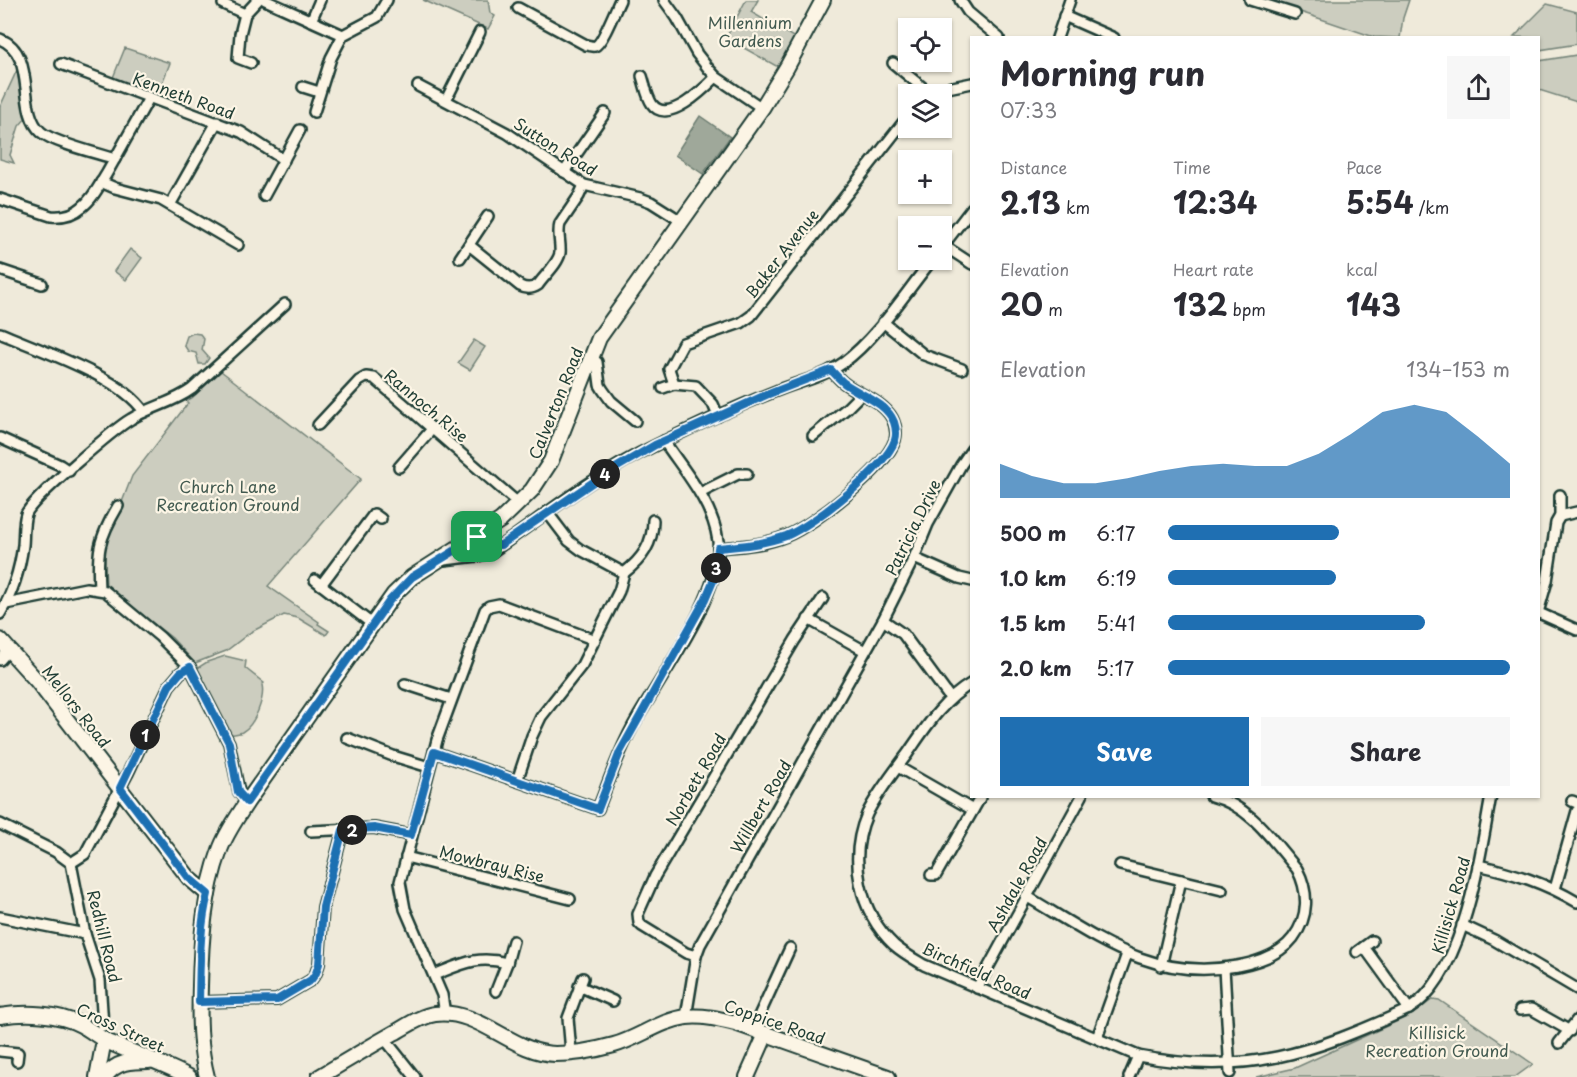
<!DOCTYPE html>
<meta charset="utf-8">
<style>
body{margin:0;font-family:"Playpen Sans",sans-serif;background:#f7f7f7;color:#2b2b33;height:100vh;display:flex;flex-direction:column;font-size:22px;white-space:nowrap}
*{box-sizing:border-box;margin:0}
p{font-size:20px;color:#7c7c81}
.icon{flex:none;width:33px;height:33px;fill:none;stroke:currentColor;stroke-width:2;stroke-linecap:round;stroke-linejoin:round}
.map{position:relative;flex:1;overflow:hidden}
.drawer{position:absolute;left:970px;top:36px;width:570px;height:762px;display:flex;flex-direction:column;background:#fff;border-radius:0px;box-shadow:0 2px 4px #0004}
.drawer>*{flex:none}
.controls{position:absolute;left:898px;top:18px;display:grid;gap:12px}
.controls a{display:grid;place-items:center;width:54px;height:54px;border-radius:0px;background:#fff;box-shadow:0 2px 4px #0004;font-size:30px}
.pin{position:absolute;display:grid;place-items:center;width:51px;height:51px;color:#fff;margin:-26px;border-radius:12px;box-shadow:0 3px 9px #0006}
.km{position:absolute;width:30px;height:30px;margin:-15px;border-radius:50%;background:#222;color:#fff;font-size:16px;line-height:30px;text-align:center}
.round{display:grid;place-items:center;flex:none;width:63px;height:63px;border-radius:0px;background:#f7f7f7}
.head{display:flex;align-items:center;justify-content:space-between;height:102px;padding:0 30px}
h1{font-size:33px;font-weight:700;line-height:45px}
.stats{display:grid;grid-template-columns:repeat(3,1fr);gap:9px;height:102px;padding:6px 30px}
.stats div{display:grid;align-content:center}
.stats b{font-size:30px;font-weight:700}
.stats small{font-size:16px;font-weight:400}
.stats p{font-size:16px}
.chart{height:168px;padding:12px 30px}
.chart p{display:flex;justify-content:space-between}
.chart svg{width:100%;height:108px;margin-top:6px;fill:#1f6fb2;opacity:.7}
.primary-button{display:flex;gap:12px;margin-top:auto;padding:12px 30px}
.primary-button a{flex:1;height:69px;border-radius:0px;background:#1f6fb2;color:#fff;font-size:24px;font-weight:700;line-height:69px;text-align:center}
.primary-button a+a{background:#f7f7f7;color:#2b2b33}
ul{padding:0 30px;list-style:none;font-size:20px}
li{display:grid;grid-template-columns:96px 72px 1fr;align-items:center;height:45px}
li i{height:15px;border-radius:8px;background:#1f6fb2}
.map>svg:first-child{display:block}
</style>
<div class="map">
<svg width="1577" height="1077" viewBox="0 0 1577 1077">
<rect width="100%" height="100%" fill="#efeada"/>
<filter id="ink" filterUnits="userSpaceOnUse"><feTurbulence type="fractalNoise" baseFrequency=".0167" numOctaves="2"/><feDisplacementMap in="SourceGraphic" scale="12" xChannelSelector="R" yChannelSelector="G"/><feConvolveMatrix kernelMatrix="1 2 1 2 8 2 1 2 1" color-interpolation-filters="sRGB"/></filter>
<g filter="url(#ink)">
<g fill="#cccdbf" stroke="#76857a" stroke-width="1.5">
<polygon points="423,0 488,0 490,13 495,16 488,29"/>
<polygon points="746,0 758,0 751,12 795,38 778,67 726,38"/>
<polygon points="1265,0 1409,0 1403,18 1400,38 1374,37"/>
<polygon points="1547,4 1577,12 1577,44 1539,50 1539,38 1514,37"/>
<polygon points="125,48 170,63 157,96 112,80"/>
<polygon points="1577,55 1577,102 1539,90 1539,61"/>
<polygon points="17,70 26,118 19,126 10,155 14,163 0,159 0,107"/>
<polygon points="130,249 142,258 126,280 114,271"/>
<polygon points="193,333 200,334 204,339 202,350 209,358 205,364 199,364 196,353 188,351 184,345 187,336"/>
<polygon points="474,340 485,347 470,370 458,363"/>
<polygon points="221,371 361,479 268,586 319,622 318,624 329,631 326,635 298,618 284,615 251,632 226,651 195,663 172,638 106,586 104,549 132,476 188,403 186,401 192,398"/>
<path d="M225 656 246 661 245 668 264 683 262 685C265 698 255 725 242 732 238 734 233 734 228 735L196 669 207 662Z"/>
<polygon points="1433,999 1439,1000 1533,1064 1515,1077 1256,1077 1295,1068 1413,1014"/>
</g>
<polygon fill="#9fa89a" stroke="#6c7d71" stroke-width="1.5" points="700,116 730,137 703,174 675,155"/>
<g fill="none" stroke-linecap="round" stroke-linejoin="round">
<g stroke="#1f3d34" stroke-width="14">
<g id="street">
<polyline points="265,0 343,35 377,17 387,0"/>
<polyline points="664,0 677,18 697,54 708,68 716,77 762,108"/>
<polyline points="960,0 968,12 999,38"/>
<polyline points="1250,0 1295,14"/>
<polyline points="223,4 245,14"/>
<path d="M518 8 586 45C588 45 593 47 595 46 602 44 616 8 620 0"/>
<polyline points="1064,16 1114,38"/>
<polyline points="311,21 320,0"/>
<polyline points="1057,38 1070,0"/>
<path d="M0 39C38 54 16 110 41 132 54 143 97 153 115 159"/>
<polyline points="251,63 238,58 240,34 245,14 258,0"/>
<polyline points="893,63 928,92"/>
<polyline points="61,64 241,132 284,160"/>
<path d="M642 76C645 85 647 97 652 104 667 126 705 88 716 77"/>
<polyline points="418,86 507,133 584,185 640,198 651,202 681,221"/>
<polyline points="303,87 319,92"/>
<polyline points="925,94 928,92 972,83"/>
<polyline points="446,100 480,32"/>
<polyline points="314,112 331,58 343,35"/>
<polyline points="564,172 605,113"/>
<polyline points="101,182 115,188 161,200 238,245"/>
<polyline points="264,196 300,130"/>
<path d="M0 199 51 216C62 217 73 215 82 207 93 199 100 184 107 173 121 148 135 123 149 98"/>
<polyline points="170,205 217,122"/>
<path d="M469 245 520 286C526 289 532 289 538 285 544 276 558 264 560 253 561 243 557 233 560 224L579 196 584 185"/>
<polyline points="943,245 972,264"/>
<polyline points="942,247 972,208"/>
<polyline points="460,258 488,216"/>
<polyline points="0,270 42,284"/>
<polyline points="883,322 924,355 962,369"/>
<path d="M0 333C39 350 122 377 144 412"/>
<polyline points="590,359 597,362 600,385 603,390 611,401 635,421"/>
<polyline points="674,384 669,369 683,343 741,323 751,316 909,115"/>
<polyline points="663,388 674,384 696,386 713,404 718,416"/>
<polyline points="318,425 359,381 366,377 374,378 519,504"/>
<polyline points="813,436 847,408 861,394"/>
<polyline points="0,438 60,465 69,471"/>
<polyline points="399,467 433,428"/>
<polyline points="700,493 738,474 747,474"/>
<polyline points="547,512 569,541 581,550 624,573"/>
<polyline points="1560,516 1577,512"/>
<polyline points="477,537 484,545 498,546"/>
<path d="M718 548C741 546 764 545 786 536 814 525 885 469 895 440 897 433 895 424 892 418 883 401 858 394 844 383 839 379 835 374 831 370"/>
<polyline points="914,558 959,578 972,581"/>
<path d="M444 560 478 556 492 552C545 515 597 473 656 445 695 426 735 407 776 391 798 382 823 377 843 363 878 337 905 293 932 260"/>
<path d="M624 573C642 559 653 544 653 520"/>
<polyline points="315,580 372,624"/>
<polyline points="321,585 374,514 381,519"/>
<path d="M99 589C97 551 98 540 118 506"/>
<polyline points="6,604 86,588 105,591 160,637 190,667 229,743 239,792 247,802"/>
<polyline points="1539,609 1547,581 1556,523 1560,516 1560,495"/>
<polyline points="1539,613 1577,630"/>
<path d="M0 614C12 594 20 568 23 545 24 535 23 523 26 514 31 500 114 429 131 419 150 407 173 403 192 389L285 304"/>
<polyline points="808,619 865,651"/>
<polyline points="883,620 903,634 950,698"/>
<polyline points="0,660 9,650"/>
<path d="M972 683C943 700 926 727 908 753 894 772 877 793 867 814 848 858 859 912 894 945 903 953 914 959 924 965L1138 1056C1246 1077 1312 1053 1409 1009 1464 976 1480 856 1491 796"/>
<polyline points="405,684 451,699"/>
<polyline points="347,738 393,756 429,767"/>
<path d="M434 752 598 809C610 778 621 746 638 717 663 674 724 590 718 541 713 503 684 471 664 441"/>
<polyline points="898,767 973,810"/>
<polyline points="517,781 532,736 541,717 582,665 619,591 624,573"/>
<polyline points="1572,801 1577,803"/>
<polyline points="0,824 56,852 71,863 85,934 100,980 103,1026"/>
<polyline points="311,831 374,828 411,835"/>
<polyline points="406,857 570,899"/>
<polyline points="71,863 85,854 128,773 169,686 180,673 190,667"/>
<polyline points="1120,865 1222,890"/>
<path d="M1478 865C1514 873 1545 883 1577 902"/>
<polyline points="931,875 936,875 980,798"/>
<polyline points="1555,889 1577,811"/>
<path d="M1026 896C1096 937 1152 982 1237 966 1258 962 1280 955 1293 938 1309 917 1309 892 1297 869 1272 840 1251 806 1211 796"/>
<polyline points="0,917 85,934"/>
<polyline points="1462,925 1494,940 1577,989"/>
<polyline points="1364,947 1409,1009"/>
<polyline points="1357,952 1372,941"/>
<polyline points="696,956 686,953 642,926 639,923 638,914 655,876 795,640 823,598"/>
<polyline points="1161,966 1181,880"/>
<polyline points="1224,968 1230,1073"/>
<path d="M434 975C462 964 477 955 507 963"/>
<polyline points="579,986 613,1001"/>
<polyline points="977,988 1082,796"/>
<polyline points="496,991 507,963 513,941"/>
<polyline points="199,1002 277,1000 311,980 316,973 319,964 323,907 343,830"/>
<polyline points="1520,1010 1531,1009 1570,1031"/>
<polyline points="445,1014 442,995 405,909 400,882 437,740 485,610 489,606 499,604 595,640"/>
<polyline points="686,1017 696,956 700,945 883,620 914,558 928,524 961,465 972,449"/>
<polyline points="753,1029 790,948"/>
<polyline points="384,1038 415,1077"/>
<polyline points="1097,1038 1127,954"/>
<polyline points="1559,1043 1577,1020"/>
<polyline points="0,1051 18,1053 17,1061"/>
<polyline points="571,1052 568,1018 583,978"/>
<polyline points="1129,1077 1138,1056"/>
</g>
</g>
<g stroke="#1f3d34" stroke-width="18">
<g id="secondary">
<polyline points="0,640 37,681 189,878 208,894"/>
<path d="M0 1016C26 1012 58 1013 81 1025 93 1031 101 1040 113 1044 138 1055 165 1064 189 1077"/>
<polyline points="97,1077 104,1040"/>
<path d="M105 1077C116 1061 131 1061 149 1061"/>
<path d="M207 1077C199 1047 199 1017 200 986 201 939 204 894 220 850 226 833 237 818 247 802L394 594 412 577 501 520 532 490 551 461 599 338 762 108 787 67 823 0"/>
<path d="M319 1077C344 1062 369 1047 394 1033 407 1026 420 1016 435 1014 479 1008 512 1053 555 1054 573 1054 596 1050 614 1045 639 1038 659 1021 686 1017 703 1015 719 1019 735 1023L888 1077"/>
<polyline points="747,1077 766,1034"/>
</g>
</g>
<use href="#street" stroke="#fcf5e5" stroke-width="9"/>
<use href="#secondary" stroke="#fcf5e5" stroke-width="14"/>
</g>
</g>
<g fill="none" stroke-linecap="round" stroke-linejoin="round" filter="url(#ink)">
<g stroke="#fff" stroke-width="12">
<path id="route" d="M831 370C835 374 839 379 844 383 860 395 886 402 894 422 896 428 897 434 895 440 885 468 814 525 786 536 764 544 741 546 718 548L714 579 705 600 620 752 598 809 434 752 411 835 374 828 343 830 323 907 319 964 316 973 311 980 277 1000 199 1002C200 966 199 929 208 894L189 878 120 788 169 686 180 673 190 667 229 743 238 792 247 802 390 600 412 577 477 537 484 545H501L602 476 655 445 766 395Z"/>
</g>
<use href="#route" stroke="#1f6fb2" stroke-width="8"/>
</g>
<g text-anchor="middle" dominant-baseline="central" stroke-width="4.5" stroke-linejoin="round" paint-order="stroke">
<g font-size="16" fill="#425a50" stroke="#fcf5e5">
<text x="750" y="22">Millennium<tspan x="750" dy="18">Gardens</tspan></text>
<text x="228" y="486">Church Lane<tspan x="228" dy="18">Recreation Ground</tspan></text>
<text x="1437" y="1032">Killisick<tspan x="1437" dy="18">Recreation Ground</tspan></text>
</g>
<g font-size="16" fill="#1f3d34" stroke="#fcf5e5">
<text transform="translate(184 95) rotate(20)">Kenneth Road</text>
<text transform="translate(556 146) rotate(32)">Sutton Road</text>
<text transform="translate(781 253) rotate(-52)">Baker Avenue</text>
<text transform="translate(555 403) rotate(-68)">Calverton Road</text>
<text transform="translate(427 405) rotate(40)">Rannoch Rise</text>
<text transform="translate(912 527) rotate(-64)">Patricia Drive</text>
<text transform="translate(77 706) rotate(52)">Mellors Road</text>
<text transform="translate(695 779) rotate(-60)">Norbett Road</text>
<text transform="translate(760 806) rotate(-60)">Willbert Road</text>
<text transform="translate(492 863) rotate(14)">Mowbray Rise</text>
<text transform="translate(1016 884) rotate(-61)">Ashdale Road</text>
<text transform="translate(1450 905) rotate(-74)">Killisick Road</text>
<text transform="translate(105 936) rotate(76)">Redhill Road</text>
<text transform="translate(977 970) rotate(24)">Birchfield Road</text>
<text transform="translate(775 1021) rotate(19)">Coppice Road</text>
<text transform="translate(121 1027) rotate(25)">Cross Street</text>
</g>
</g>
</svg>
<div class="controls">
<a><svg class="icon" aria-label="locate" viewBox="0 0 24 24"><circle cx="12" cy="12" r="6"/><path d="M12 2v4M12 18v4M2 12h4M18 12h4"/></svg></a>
<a><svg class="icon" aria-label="layers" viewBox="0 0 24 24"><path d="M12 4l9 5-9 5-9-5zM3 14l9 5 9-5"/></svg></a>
<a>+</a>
<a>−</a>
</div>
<div class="pin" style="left:477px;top:537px;background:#1e9e55"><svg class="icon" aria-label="arrive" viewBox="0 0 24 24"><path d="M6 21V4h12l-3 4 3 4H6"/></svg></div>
<b class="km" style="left:145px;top:735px">1</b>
<b class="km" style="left:352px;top:830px">2</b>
<b class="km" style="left:716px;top:568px">3</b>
<b class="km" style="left:605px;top:474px">4</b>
<section class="drawer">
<div class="head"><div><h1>Morning run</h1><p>07:33</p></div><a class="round"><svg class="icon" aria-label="share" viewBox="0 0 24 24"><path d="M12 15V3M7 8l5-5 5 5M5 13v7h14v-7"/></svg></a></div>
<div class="stats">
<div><p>Distance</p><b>2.13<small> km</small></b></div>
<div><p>Time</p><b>12:34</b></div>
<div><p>Pace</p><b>5:54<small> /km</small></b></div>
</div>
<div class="stats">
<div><p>Elevation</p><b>20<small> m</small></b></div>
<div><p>Heart rate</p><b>132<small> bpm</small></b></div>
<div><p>kcal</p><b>143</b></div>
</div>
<div class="chart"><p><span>Elevation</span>134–153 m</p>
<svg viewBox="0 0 160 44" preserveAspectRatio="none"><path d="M0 44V30L10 35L20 38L30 38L40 36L50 33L60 31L70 30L80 31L90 31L100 26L110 18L120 9L130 6L140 9L150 19L160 30V44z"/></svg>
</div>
<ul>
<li><b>500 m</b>6:17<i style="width:50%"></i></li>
<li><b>1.0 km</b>6:19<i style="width:49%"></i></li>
<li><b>1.5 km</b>5:41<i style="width:75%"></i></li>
<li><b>2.0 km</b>5:17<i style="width:100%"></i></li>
</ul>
<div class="primary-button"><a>Save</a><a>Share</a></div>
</section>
</div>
